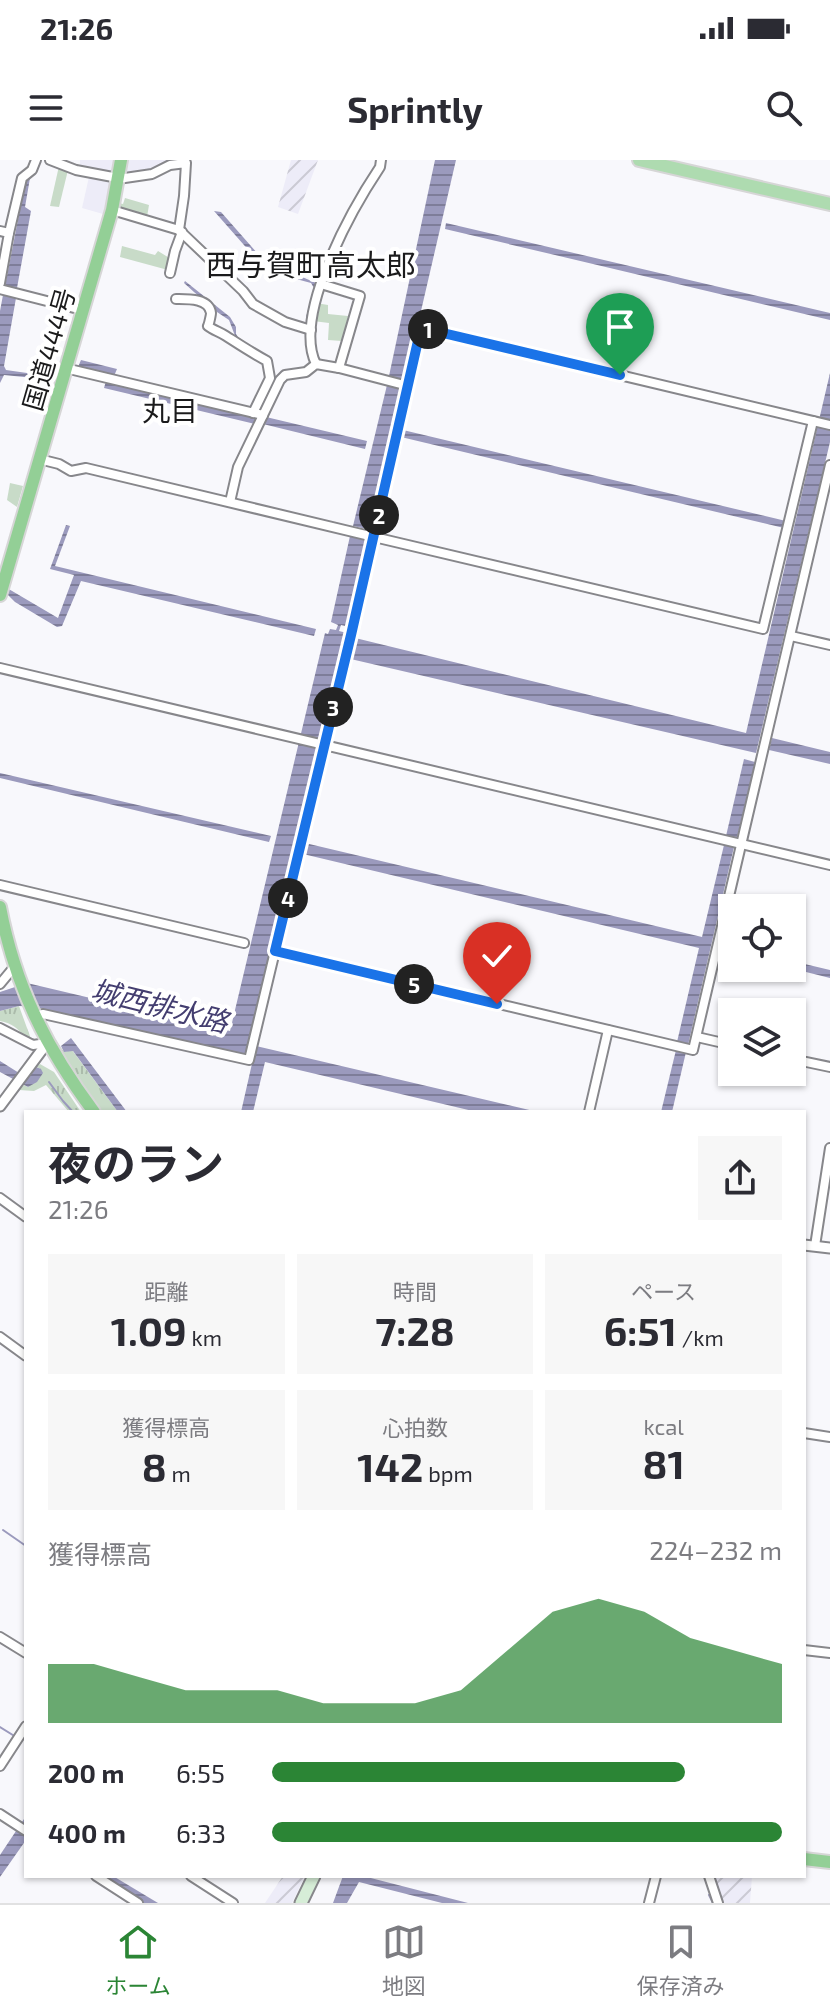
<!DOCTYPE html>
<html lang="ja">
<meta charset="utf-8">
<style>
body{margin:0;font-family:"Exo 2","Noto Sans JP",sans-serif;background:#f7f7f7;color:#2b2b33;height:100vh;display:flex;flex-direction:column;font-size:30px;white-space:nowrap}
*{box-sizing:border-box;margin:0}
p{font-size:26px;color:#7c7c81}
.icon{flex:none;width:44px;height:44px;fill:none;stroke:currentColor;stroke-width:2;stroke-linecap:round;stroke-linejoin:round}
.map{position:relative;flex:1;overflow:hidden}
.sheet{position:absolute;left:24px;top:950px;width:782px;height:768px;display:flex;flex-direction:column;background:#fff;border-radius:0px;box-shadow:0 2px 6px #0004}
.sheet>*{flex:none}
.fabs{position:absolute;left:718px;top:734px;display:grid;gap:16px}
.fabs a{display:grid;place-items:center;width:88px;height:88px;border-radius:0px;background:#fff;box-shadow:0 2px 6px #0004;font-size:40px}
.pin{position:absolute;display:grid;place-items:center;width:68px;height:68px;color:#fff;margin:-82px -34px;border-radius:50% 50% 50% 0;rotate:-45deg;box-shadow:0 0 8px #0007}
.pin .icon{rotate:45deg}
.km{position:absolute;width:40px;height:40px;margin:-20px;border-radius:50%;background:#222;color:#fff;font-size:22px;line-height:40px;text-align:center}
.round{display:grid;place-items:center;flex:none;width:84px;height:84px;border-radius:0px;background:#f7f7f7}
.overview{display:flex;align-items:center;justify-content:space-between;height:136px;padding:0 24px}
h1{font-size:44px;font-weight:700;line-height:60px}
.stats{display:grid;grid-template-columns:repeat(3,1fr);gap:12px;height:136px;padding:8px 24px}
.stats div{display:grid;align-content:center;border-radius:0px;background:#f7f7f7;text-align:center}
.stats b{font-size:40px;font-weight:700}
.stats small{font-size:22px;font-weight:400}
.stats p{font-size:22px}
.chart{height:224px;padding:16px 24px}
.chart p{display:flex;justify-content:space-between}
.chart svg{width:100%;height:144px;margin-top:8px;fill:#2b8535;opacity:.7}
ul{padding:0 24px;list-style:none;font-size:26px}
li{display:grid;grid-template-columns:128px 96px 1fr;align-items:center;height:60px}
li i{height:20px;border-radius:10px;background:#2b8535}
.status{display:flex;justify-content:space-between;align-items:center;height:56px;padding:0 40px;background:#fff;direction:ltr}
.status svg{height:22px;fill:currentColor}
header{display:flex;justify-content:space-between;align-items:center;height:104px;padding:0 24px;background:#fff;font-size:36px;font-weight:700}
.tabs{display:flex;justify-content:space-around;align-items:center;height:112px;border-top:2px solid #e1e1e2;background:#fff;font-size:22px;color:#7c7c81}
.tabs a{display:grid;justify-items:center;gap:4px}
.tabs .selected{color:#2b8535}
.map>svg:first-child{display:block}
</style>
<div class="status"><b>21:26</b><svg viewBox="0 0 49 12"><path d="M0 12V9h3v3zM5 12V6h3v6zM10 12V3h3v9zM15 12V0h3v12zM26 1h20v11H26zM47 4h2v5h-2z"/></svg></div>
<header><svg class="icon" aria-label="menu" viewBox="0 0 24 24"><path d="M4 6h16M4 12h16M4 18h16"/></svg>Sprintly<svg class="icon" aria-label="search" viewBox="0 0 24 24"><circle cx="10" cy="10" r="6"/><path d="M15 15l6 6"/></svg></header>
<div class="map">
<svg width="830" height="1743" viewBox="0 0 830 1743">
<defs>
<pattern id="industrial-furrows" width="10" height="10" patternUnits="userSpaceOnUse" patternTransform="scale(2)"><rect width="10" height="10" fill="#edecf8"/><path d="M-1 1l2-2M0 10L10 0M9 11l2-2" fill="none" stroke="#cbcad4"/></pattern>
<pattern id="grass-tufts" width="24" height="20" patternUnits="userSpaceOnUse" patternTransform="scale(2)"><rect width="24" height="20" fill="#c8dbc8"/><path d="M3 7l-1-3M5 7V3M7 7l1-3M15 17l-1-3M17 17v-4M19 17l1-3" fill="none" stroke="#abbbab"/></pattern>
<pattern id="water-rules" width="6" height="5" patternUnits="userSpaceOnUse" patternTransform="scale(2)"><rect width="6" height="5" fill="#9b9abd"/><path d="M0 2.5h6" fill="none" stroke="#7e7d99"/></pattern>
</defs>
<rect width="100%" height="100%" fill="#f8f8fc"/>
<g fill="#edecf8">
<polygon points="80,0 114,0 108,36 103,54 82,48 91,8 80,5"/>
<polygon points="128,0 186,0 126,16"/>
</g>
<g fill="url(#industrial-furrows)">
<polygon points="291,0 318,0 298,54 278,47"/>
<polygon points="283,1716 305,1716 292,1743 265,1743"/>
<polygon points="713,1716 752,1716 750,1743 723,1743"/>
</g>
<g fill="url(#grass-tufts)">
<path d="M19 846 31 879H26C19 869 12 863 0 861V851Z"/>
<path d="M43 861 64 892 72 890 118 952H101C77 923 59 895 43 861Z"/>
<polygon points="40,904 54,912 81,952 69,952 46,925 34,931 19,930 24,925 28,927 41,909 36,907"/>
</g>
<g fill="#c8dbc8">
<polygon points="59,6 68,10 59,47 50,46"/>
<polygon points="125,38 149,45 147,57 118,49 119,43 123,44"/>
<polygon points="122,86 155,95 158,91 171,99 168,110 120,97"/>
<polygon points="316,143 328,145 328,154 348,156 342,181 328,180 329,163 313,161"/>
<polygon points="10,323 23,326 17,347 7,340"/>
</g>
<g fill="url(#water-rules)">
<polygon points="435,0 456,0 405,220 389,216"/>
<polygon points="30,18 25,47 31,51 17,128 5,126 26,19"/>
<polygon points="214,51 221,52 258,94 277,106 316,123 318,127 309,152 309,166 306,166 306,157 314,128 311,123 285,116 251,93"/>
<polygon points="446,63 830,153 830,160 445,69"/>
<polygon points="185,121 230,157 236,167 236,174 238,177 252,187 250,189 237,181 229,160 214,150 184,123"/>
<polygon points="3,135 16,138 4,206 6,210 55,217 54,220 4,215 0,223 0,151"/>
<polygon points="81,200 117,209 114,216 78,207"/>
<polygon points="830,213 830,282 756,593 342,497 245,897 35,847 19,846 0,851 0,832 27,823 230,871 325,473 328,474 330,469 336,470 338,465 331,462 350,376 368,380 349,467 341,465 339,471 347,473 347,476 746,573"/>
<polygon points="106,221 258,258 255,264 104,228"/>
<polygon points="387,225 403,229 371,370 353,366"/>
<polygon points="266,257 367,281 365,289 263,264"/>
<polygon points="403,270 786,361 784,368 401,277"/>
<polygon points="66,365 70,366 55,406 316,469 314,476 81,421 62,466 57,467 15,442 6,433 7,428 58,458 74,415 50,409"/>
<polygon points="772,578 830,592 830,604 769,590"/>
<polygon points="744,599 755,602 737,678 726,676"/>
<polygon points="0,613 271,676 269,682 0,618"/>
<polygon points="305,683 702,777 724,685 734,687 688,885 677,882 699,788 303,694"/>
<polygon points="792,801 830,810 830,818 790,808 792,808"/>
<polygon points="71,878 127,952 118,952 73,891 64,892 61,886"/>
<polygon points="256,886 538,952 477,952 265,902 253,952 241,952"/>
<polygon points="676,890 686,892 672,952 661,952"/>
<polygon points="0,901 27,918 36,907 41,909 43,913 37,922 28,927 0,912"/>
<polygon points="26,1656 26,1680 0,1717 0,1695"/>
<polygon points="102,1716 113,1716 158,1743 142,1743"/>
<polygon points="343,1716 363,1716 468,1743 442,1743 359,1722 347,1743 333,1743"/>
</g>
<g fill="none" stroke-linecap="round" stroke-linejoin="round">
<g stroke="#9b9abd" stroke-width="2">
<polyline points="49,922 63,941 73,952"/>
<polyline points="3,1370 26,1386"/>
<polyline points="0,1567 16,1577"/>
<polyline points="21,1580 26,1576"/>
<polyline points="709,1735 713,1743"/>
</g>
<g stroke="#87878b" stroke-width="12">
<g id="minor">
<polyline points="50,0 76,10 118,18"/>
<polyline points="118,19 152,14 170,5 186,3 184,36 179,70"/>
<polyline points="112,50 179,70 243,131 253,144 285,162 311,170"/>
<polyline points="0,71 9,73 0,123"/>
<polyline points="9,73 22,18 32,10 36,0"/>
<polyline points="170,113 175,91 182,72"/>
<polyline points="321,124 360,136 339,208"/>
<polyline points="0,129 82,150"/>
<path d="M176 139C187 139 209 138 211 153 211 155 209 164 208 166 213 170 220 172 226 176 240 185 252 193 267 201L270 218 253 253"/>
<path d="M316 204C292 155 352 49 380 7L381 0"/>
<polyline points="65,208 263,255"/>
<polyline points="39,299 59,304 71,311 86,308 374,377 420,172 426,169 830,265"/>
<polyline points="230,342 238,307 280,220 285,215 306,212 316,204 339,208 408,226"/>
<polyline points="791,476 830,485"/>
<polyline points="0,508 830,705"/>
<polyline points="0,725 244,783"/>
<polyline points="275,791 693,890 830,305"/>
<polyline points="0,824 15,806"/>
<polyline points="35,856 43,854 249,900 374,377 763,469 813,261"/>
<polyline points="0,868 33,885 47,883"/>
<polyline points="697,877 732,885"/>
<polyline points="792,899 830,907"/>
<polyline points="589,952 608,870"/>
<polyline points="0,1038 26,1057"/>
<polyline points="815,1086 830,988"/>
<polyline points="0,1177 26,1196"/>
<polyline points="804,1273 830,1277"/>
<polyline points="0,1477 26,1493"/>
<polyline points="804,1490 830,1493"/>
<polyline points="0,1606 26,1566"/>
<polyline points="0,1654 26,1671"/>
<polyline points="96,1716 138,1743"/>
<polyline points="191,1716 233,1743"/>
<polyline points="709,1716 718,1743"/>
<polyline points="649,1743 656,1716"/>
</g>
</g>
<g stroke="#87878b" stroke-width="13">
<g id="tertiary">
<polyline points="0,946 47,883"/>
<polyline points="804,1085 830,1088"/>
</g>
</g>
<g stroke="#87878b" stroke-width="15">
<polyline id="secondary" points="301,1743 314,1716"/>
</g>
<g stroke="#d6d6d6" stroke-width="16">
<polyline id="primary" points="639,0 830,44"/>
</g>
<g stroke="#d6d6d6" stroke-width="16">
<g id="trunk">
<polyline points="0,435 112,50 121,0"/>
<path d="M0 747C15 826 46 888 94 952"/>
<polyline points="804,1699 830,1702"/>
</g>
</g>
<use href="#minor" stroke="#fff" stroke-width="8"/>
<use href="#tertiary" stroke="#fff" stroke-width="9"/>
<use href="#secondary" stroke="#d6edd7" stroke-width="11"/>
<use href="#primary" stroke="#aedbb0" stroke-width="12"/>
<use href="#trunk" stroke="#93cf96" stroke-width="12"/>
</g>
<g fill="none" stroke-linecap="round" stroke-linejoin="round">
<g stroke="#fff" stroke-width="16">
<polyline id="route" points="497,844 275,791 351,475 420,172 423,169 426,169 620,215"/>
</g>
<use href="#route" stroke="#1a73e8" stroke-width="10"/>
</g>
<g text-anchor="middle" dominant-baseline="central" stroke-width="8" stroke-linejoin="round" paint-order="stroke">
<g font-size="26" fill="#1b1b1c" stroke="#fff">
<text transform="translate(48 189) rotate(-74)">国道444号</text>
</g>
<g font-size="28" fill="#1b1b1c" stroke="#fff">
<text x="170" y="250">丸目</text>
</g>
<g font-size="28" font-style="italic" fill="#443e70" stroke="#fff">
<text transform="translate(160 845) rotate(14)">城西排水路</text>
</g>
<g font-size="30" fill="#1b1b1c" stroke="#fff">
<text x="311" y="104">西与賀町高太郎</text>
</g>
</g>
</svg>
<div class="fabs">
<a><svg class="icon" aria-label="locate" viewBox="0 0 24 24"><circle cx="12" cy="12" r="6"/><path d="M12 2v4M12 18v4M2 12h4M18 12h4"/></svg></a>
<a><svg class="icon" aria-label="layers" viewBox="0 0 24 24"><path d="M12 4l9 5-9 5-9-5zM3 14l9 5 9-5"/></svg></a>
</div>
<div class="pin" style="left:620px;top:215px;background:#1e9e55"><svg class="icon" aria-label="arrive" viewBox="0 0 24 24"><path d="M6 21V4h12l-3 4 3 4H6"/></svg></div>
<div class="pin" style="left:497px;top:844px;background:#d93025"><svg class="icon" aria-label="check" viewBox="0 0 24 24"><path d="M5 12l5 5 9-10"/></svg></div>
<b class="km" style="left:428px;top:169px">1</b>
<b class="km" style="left:379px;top:355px">2</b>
<b class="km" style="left:333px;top:547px">3</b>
<b class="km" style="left:288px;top:738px">4</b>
<b class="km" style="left:414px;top:824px">5</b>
<section class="sheet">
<div class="overview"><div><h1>夜のラン</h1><p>21:26</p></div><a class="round"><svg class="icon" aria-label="share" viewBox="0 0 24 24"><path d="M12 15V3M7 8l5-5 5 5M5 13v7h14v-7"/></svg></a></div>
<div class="stats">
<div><p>距離</p><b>1.09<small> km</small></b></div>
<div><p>時間</p><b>7:28</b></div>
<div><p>ペース</p><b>6:51<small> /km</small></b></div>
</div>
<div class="stats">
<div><p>獲得標高</p><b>8<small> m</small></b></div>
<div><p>心拍数</p><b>142<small> bpm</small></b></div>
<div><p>kcal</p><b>81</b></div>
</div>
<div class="chart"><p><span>獲得標高</span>224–232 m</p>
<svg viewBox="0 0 160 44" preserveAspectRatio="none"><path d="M0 44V26L10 26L20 30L30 34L40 34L50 34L60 38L70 38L80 38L90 34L100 22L110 10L120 6L130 10L140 18L150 22L160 26V44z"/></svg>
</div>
<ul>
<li><b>200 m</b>6:55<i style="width:81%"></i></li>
<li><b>400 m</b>6:33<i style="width:100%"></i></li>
</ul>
</section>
</div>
<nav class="tabs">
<a class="selected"><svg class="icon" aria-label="home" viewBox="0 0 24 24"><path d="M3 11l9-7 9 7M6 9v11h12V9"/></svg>ホーム</a>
<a><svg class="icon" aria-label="map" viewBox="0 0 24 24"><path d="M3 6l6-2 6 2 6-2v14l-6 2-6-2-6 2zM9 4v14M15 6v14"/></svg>地図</a>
<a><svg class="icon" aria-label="saved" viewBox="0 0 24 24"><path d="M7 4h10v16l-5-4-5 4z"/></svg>保存済み</a>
</nav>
